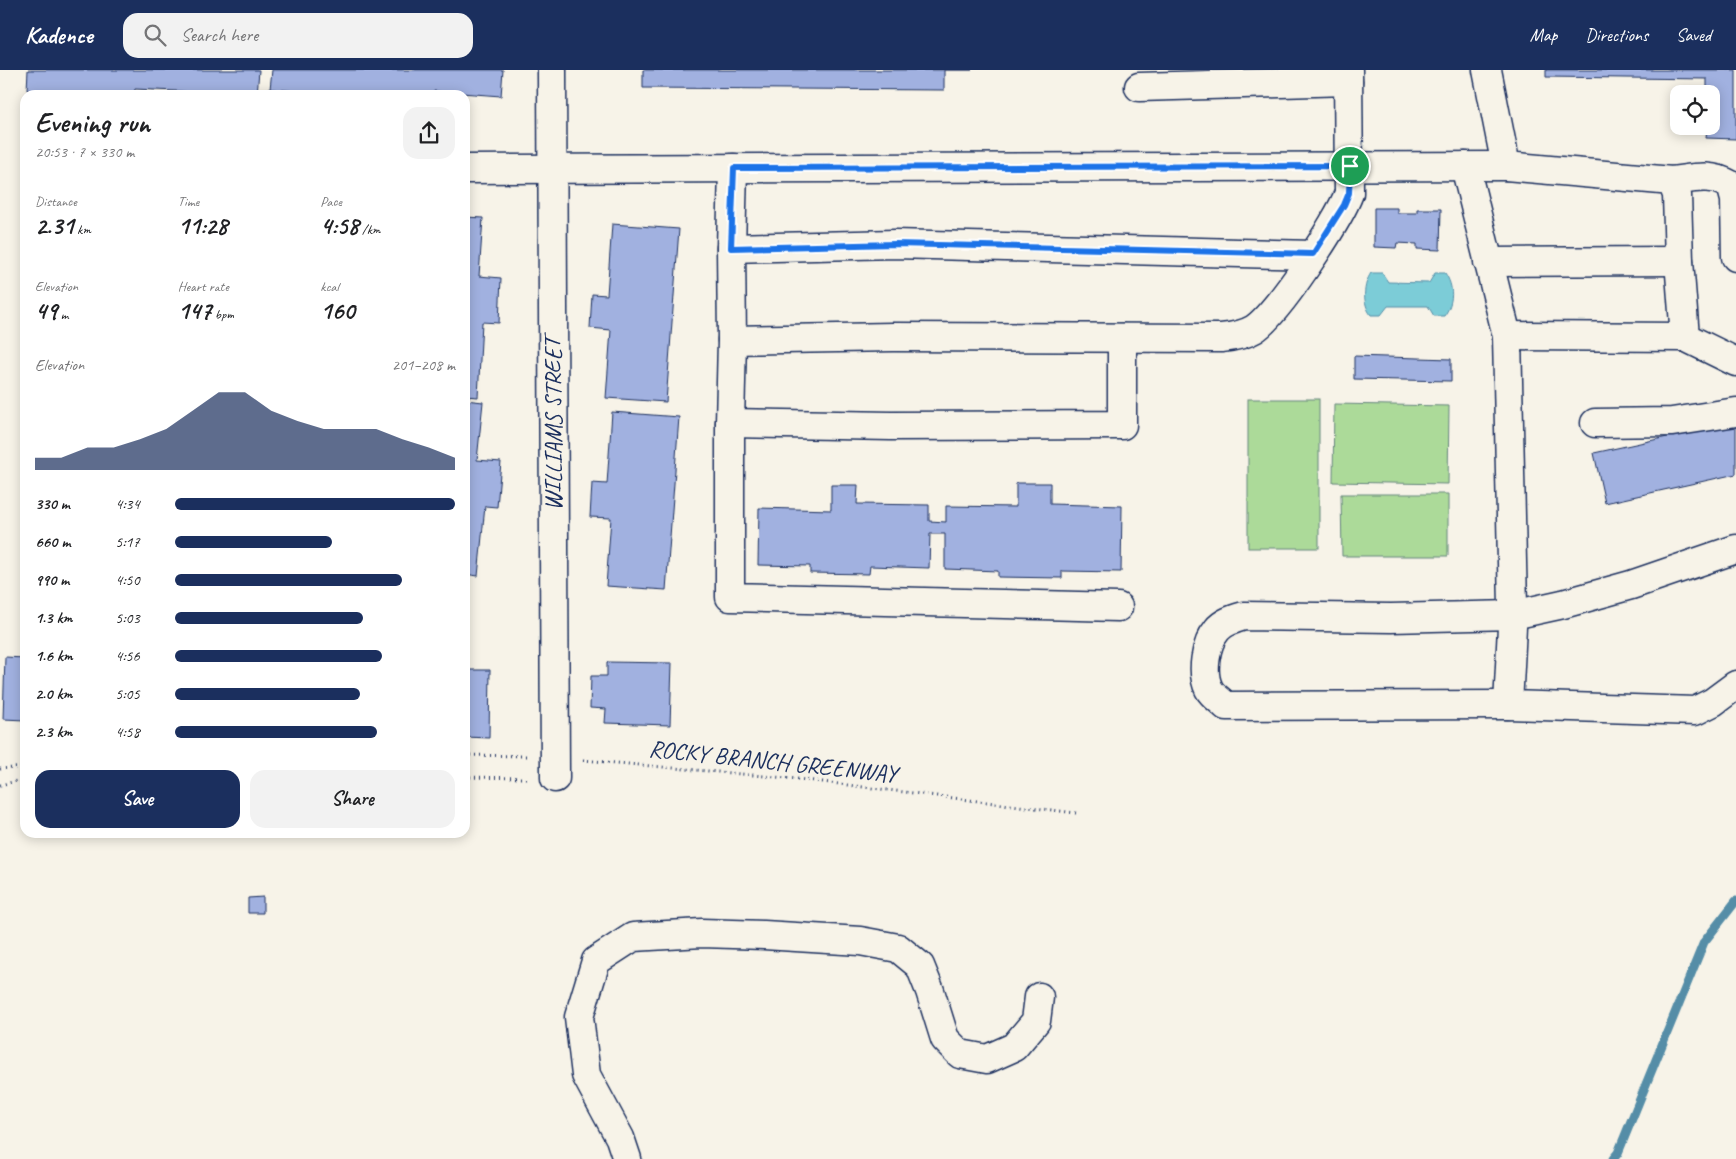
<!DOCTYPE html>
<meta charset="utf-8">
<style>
body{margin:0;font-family:Caveat,sans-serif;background:#f2f2f2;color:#202124;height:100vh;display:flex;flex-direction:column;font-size:19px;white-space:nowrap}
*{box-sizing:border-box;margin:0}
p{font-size:16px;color:#757577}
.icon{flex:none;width:28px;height:28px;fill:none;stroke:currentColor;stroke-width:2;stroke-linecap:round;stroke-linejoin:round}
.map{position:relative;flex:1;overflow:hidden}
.panel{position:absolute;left:20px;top:20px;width:450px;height:748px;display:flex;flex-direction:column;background:#fff;border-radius:15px;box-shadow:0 2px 12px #0003}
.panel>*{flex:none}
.tools{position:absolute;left:1670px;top:15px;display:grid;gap:10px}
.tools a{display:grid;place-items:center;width:50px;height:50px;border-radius:10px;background:#fff;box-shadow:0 2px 12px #0003;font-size:25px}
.pin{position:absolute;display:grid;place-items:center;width:42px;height:42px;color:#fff;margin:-21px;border:2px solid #fff;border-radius:50%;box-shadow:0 1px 5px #0007}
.round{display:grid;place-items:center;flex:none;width:52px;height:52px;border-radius:15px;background:#f2f2f2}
.summary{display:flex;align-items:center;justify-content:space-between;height:85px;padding:0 15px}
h1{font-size:28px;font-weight:800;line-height:38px}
.figures{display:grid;grid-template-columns:repeat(3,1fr);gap:8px;height:85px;padding:5px 15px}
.figures div{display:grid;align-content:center}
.figures b{font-size:25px;font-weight:800}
.figures small{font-size:14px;font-weight:400}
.figures p{font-size:14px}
.chart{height:140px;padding:10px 15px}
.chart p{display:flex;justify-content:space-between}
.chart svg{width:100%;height:90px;margin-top:5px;fill:#1b2f5e;opacity:.7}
.cta{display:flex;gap:10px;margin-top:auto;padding:10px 15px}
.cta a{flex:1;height:58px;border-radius:15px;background:#1b2f5e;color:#fff;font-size:20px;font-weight:800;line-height:58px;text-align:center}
.cta a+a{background:#f2f2f2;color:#202124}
ul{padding:0 15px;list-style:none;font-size:16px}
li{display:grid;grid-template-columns:80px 60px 1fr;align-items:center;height:38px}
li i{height:12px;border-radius:6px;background:#1b2f5e}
header{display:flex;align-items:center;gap:30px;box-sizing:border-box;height:70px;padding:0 25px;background:#1b2f5e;color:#fff}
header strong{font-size:24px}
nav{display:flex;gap:28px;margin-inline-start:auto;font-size:18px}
.search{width:350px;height:45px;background:#f2f2f2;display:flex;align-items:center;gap:12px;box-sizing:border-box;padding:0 18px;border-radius:15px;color:#757577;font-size:19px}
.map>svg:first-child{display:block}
</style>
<header>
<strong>Kadence</strong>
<div class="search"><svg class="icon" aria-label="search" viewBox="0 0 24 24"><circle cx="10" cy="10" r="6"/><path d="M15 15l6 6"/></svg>Search here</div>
<nav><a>Map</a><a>Directions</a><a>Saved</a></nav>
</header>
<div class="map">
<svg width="1736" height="1089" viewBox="0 0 1736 1089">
<rect width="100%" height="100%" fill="#f7f3e8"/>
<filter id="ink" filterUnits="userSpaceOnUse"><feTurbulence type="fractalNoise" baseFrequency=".02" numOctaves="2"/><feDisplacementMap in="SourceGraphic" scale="10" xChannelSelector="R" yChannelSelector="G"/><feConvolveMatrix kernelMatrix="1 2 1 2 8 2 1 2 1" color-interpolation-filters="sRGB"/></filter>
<g filter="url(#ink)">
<g fill="#acda99" stroke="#64847c">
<rect x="1248" y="329" width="71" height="149"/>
<polygon points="1334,334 1449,336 1448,414 1333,412"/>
<polygon points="1341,424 1448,424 1448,486 1342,486"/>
</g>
<path fill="#7cccd7" stroke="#558da7" d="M1371 203H1382L1388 212 1429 213 1435 203H1445C1454 216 1454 233 1444 246H1434L1428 236H1388L1381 245H1371C1362 233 1363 215 1371 203Z"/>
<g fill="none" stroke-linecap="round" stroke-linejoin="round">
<polyline stroke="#558da7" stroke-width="9" points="1613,1089 1618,1083 1704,872 1736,831"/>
</g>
<g fill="#a1b1e0" stroke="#1b2f5e">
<polygon points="28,0 259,0 257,25 135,19 134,25 102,25 27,20"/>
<polygon points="272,0 503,0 501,26 434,21 433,25 356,25 270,19"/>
<polygon points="643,0 972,0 944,0 944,20 643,18"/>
<polygon points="1546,0 1736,0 1736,69 1706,68 1707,56 1711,56 1711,24 1707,24 1707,9 1546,7"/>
<polygon points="1374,138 1397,138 1397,143 1417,143 1417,139 1441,139 1440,180 1417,179 1417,174 1397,173 1396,178 1374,177"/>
<polygon points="465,147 483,148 479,206 501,208 499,253 482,252 478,327 465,326"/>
<polygon points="612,154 679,159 666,332 606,328 611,260 590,258 592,224 607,225"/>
<polygon points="1354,286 1451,289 1451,311 1354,309"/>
<polygon points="465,330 483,332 477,390 501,392 497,437 485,436 478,506 465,504"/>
<polygon points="612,342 679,347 666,520 606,516 611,448 590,447 592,413 607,414"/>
<polygon points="1736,352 1736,404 1605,433 1594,383"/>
<polygon points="1016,413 1050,413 1050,434 1122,436 1121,502 1062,501 1062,508 998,507 998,501 945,499 945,464 930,464 929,498 870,496 869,504 810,503 810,496 758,495 759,438 831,440 831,415 858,415 857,434 929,435 929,451 946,452 946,436 1016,437"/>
<polygon points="5,587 25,588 25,650 3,649"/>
<polygon points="607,592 672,593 670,655 605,653 606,639 590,638 591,606 607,606"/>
<polygon points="465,600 490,600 489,668 465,667"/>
<polygon points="263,827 263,843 248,843 248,828"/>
</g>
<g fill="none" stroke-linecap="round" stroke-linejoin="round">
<g stroke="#1b2f5e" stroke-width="31">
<g id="minor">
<polyline points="552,0 555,708"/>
<polyline points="1487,0 1506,96 1672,111 1677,125 1679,191 1685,267 1736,292"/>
<polyline points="1139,17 1348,11"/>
<polyline points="1465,96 1507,266 1513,537 1508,635 1695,641 1713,632 1736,615"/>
<polyline points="733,98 731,178 732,270 730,353 730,527 1118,537"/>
<polyline points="465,99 1506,96"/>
<path d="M1672 111C1695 108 1710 103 1731 115L1735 130 1736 187"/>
<polyline points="731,178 895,174 1313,185"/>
<polyline points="1488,192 1679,191"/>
<polyline points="1507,266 1685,267"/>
<path d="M732 270 893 267 1221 268C1232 267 1244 265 1254 259 1277 245 1339 150 1349 123L1348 0"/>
<polyline points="730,353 891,356 1122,355 1122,268"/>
<polyline points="1595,353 1672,352 1736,342"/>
<path d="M1508 635 1226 636C1221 631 1212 625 1209 619 1201 603 1205 574 1217 560 1223 552 1234 549 1244 546L1391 548 1513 545 1563 534 1631 515 1736 479"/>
<polyline points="627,1089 620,1068 586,1005 579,947 596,891 633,867 702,863 764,865 860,871 898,878 920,896 930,921 945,969 960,984 987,989 1014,977 1036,951 1039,927"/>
</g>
</g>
<g stroke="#1b2f5e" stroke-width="3" stroke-dasharray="1 4" stroke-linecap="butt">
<polyline points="465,685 527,686"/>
<polyline points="583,690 798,709 1076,743"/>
<polyline points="0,699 25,697"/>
<polyline points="465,707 527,708"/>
<polyline points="0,715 25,709"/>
</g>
<use href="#minor" stroke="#f7f3e8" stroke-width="28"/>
</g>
</g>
<g fill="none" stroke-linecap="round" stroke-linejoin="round" filter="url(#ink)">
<g stroke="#fff" stroke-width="10">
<polygon id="route" points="1350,96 1349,123 1344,135 1313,184 895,174 731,178 734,98"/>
</g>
<use href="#route" stroke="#1a73e8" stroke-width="6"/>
</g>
<g text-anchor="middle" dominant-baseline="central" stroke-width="4" stroke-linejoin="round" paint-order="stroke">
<g font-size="24" fill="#1b2f5e" stroke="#f7f3e8">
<text transform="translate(553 354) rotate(-90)">WILLIAMS STREET</text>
<text transform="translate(773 691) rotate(6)">ROCKY BRANCH GREENWAY</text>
</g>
</g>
</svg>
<div class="tools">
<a><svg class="icon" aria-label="locate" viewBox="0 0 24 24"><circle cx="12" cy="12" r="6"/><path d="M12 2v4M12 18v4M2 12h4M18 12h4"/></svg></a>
</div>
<div class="pin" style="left:1350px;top:96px;background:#1e9e55"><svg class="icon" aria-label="arrive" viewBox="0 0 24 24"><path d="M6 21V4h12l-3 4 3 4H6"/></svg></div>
<section class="panel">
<div class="summary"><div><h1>Evening run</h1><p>20:53 · 7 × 330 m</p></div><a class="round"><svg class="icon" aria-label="share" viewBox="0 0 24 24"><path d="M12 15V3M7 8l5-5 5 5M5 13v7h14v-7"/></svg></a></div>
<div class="figures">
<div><p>Distance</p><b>2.31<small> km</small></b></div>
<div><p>Time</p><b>11:28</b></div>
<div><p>Pace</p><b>4:58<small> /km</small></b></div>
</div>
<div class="figures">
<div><p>Elevation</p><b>49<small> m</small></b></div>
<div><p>Heart rate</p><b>147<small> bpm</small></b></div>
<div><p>kcal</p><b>160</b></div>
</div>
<div class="chart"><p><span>Elevation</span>201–208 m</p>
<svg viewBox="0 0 160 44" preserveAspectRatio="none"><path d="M0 44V38L10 38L20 33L30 33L40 29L50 24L60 15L70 6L80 6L90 15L100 20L110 24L120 24L130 24L140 29L150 33L160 38V44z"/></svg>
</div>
<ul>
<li><b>330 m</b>4:34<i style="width:100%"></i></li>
<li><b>660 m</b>5:17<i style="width:56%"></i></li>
<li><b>990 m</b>4:50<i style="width:81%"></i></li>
<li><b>1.3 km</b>5:03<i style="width:67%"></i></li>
<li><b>1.6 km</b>4:56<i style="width:74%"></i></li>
<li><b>2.0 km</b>5:05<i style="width:66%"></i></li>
<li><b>2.3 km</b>4:58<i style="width:72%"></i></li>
</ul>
<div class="cta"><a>Save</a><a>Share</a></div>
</section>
</div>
